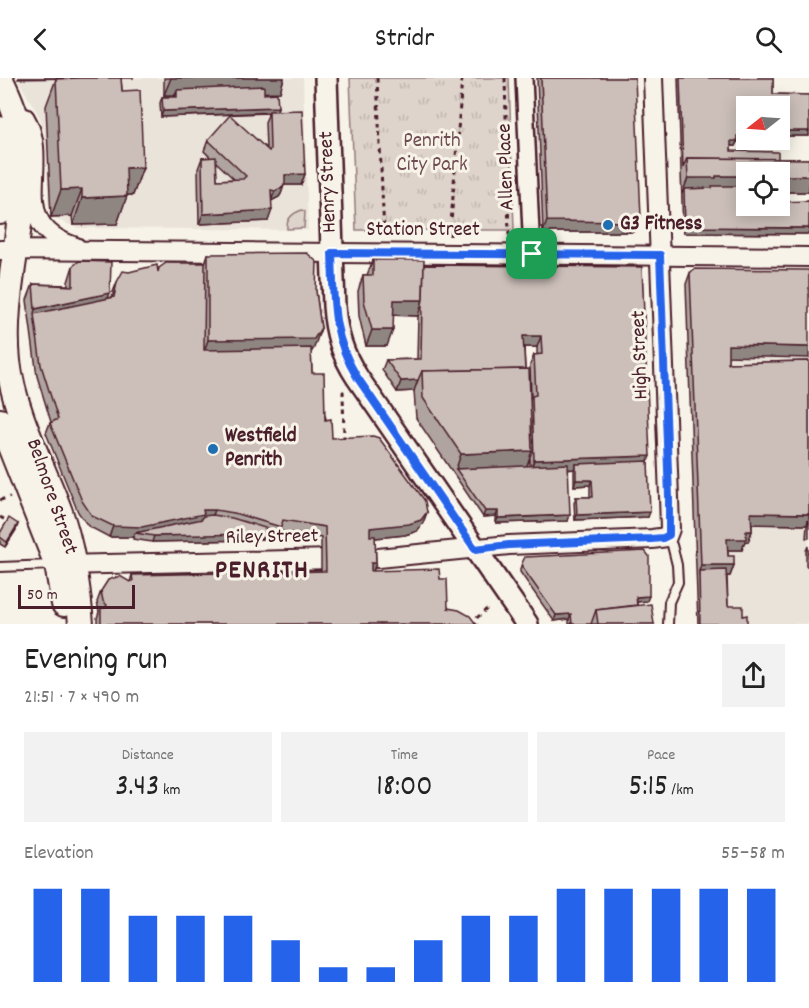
<!DOCTYPE html>
<meta charset="utf-8">
<style>
body{margin:0;font-family:Dekko,sans-serif;background:#f2f2f2;color:#222;height:100vh;display:flex;flex-direction:column;font-size:22px;white-space:nowrap}
*{box-sizing:border-box;margin:0}
p{font-size:20px;color:#767676}
.icon{flex:none;width:33px;height:33px;fill:none;stroke:currentColor;stroke-width:2;stroke-linecap:round;stroke-linejoin:round}
.map{position:relative;height:546px;overflow:hidden}
.drawer{display:flex;flex-direction:column;background:#fff;flex:1}
.drawer>*{flex:none}
.needle{width:39px;rotate:253deg}
.controls{position:absolute;left:736px;top:18px;display:grid;gap:12px}
.controls a{display:grid;place-items:center;width:54px;height:54px;border-radius:0px;background:#fff;box-shadow:0 3px 15px #0003;font-size:30px}
.scale{position:absolute;left:18px;bottom:15px;width:117px;box-sizing:border-box;padding-left:6px;border:3px solid #4a1f2b;border-top:0;font-size:16px;line-height:21px;white-space:nowrap;color:#4a1f2b;-webkit-text-stroke:4px #f7f3e8;paint-order:stroke}
.pin{position:absolute;display:grid;place-items:center;width:51px;height:51px;color:#fff;margin:-26px;border-radius:12px;box-shadow:0 3px 9px #0006}
.round{display:grid;place-items:center;flex:none;width:63px;height:63px;border-radius:0px;background:#f2f2f2}
.overview{display:flex;align-items:center;justify-content:space-between;height:102px;padding:0 24px}
h1{font-size:33px;font-weight:600;line-height:45px}
.stats{display:grid;grid-template-columns:repeat(3,1fr);gap:9px;height:102px;padding:6px 24px}
.stats div{display:grid;align-content:center;border-radius:0px;background:#f2f2f2;text-align:center}
.stats b{font-size:30px;font-weight:600}
.stats small{font-size:16px;font-weight:400}
.stats p{font-size:16px}
.chart{height:168px;padding:12px 24px}
.chart p{display:flex;justify-content:space-between}
.chart svg{width:100%;height:108px;margin-top:6px;stroke:#2563eb;stroke-width:6}
header{display:flex;justify-content:space-between;align-items:center;height:78px;padding:0 24px;background:#fff;font-size:27px;font-weight:600}
.map>svg:first-child{display:block}
</style>
<header><svg class="icon" aria-label="back" viewBox="0 0 24 24"><path d="M15 5l-7 7 7 7"/></svg>Stridr<svg class="icon" aria-label="search" viewBox="0 0 24 24"><circle cx="10" cy="10" r="6"/><path d="M15 15l6 6"/></svg></header>
<div class="map">
<svg width="809" height="546" viewBox="0 0 809 546">
<defs>
<pattern id="park-tufts" width="24" height="20" patternUnits="userSpaceOnUse" patternTransform="scale(1.5)"><rect width="24" height="20" fill="#ded4cc"/><path d="M3 7l-1-3M5 7V3M7 7l1-3M15 17l-1-3M17 17v-4M19 17l1-3" fill="none" stroke="#c0b6af"/></pattern>
</defs>
<rect width="100%" height="100%" fill="#f7f3e8"/>
<filter id="ink" filterUnits="userSpaceOnUse"><feTurbulence type="fractalNoise" baseFrequency=".0167" numOctaves="2"/><feDisplacementMap in="SourceGraphic" scale="12" xChannelSelector="R" yChannelSelector="G"/><feConvolveMatrix kernelMatrix="1 2 1 2 8 2 1 2 1" color-interpolation-filters="sRGB"/></filter>
<g filter="url(#ink)">
<g fill="#eae3da">
<polygon points="17,0 303,0 308,152 78,150 58,142 53,136 48,124 47,82 44,53 40,40"/>
<polygon points="690,202 809,203 809,546 698,546 686,206"/>
</g>
<polygon fill="url(#park-tufts)" stroke="#947a7c" stroke-width="1.5" points="350,0 509,0 514,152 356,152"/>
<path fill="#ded4cc" stroke="#947a7c" stroke-width="1.5" d="M302 132 305 134 304 150 287 151C286 141 293 135 302 132Z"/>
<g fill="none" stroke-linecap="round" stroke-linejoin="round">
<g stroke="#4a1f2b" stroke-width="12">
<g id="service">
<polyline points="667,460 672,467 677,487 678,504 669,524 668,546"/>
<polyline points="0,489 52,487"/>
</g>
</g>
<g stroke="#4a1f2b" stroke-width="20">
<polyline id="minor" points="524,0 532,176"/>
</g>
<g stroke="#4a1f2b" stroke-width="22">
<g id="tertiary">
<path d="M25 40C53 87 3 146 76 169"/>
<polyline points="0,172 809,179"/>
<polyline points="62,487 378,480 509,467 652,461 667,459 670,451 669,419 653,0"/>
</g>
</g>
<g stroke="#4a1f2b" stroke-width="26">
<path id="secondary" d="M326 0 334 228C336 255 342 276 357 299L527 546"/>
</g>
<g stroke="#4a1f2b" stroke-width="28">
<g id="trunk">
<path d="M0 0C9 18 17 36 20 56 33 132 0 207 8 283 14 336 42 385 60 434 73 471 78 507 81 546"/>
<polyline points="0,51 2,83 0,134"/>
<polyline points="0,343 57,487 64,526"/>
</g>
</g>
<g stroke="#4a1f2b" stroke-width="3" stroke-dasharray="4.5 4.5" stroke-linecap="butt">
<polyline points="377,0 384,156"/>
<polyline points="505,0 509,158"/>
<polyline points="450,158 462,0"/>
<polyline points="344,362 343,314 345,313"/>
<polyline points="0,422 10,419"/>
<polyline points="0,439 9,444"/>
<polyline points="470,546 489,529"/>
</g>
<use href="#service" stroke="#f7f3e8" stroke-width="8"/>
<use href="#minor" stroke="#f7f3e8" stroke-width="15"/>
<use href="#tertiary" stroke="#f7f3e8" stroke-width="18"/>
<use href="#secondary" stroke="#f7f3e8" stroke-width="21"/>
<use href="#trunk" stroke="#f7f3e8" stroke-width="24"/>
</g>
<g fill="#afa49f" stroke="#4a1f2b" stroke-width="1.5" fill-rule="evenodd">
<polygon points="18,0 134,0 121,0 122,13 143,89 133,117 127,117 117,146 73,147 72,138 51,139 46,28 56,1 66,0"/>
<path d="M164 0H284L280 14H264V16L278 29 277 33 305 96 301 107H284L281 116 279 119 271 123 268 143 199 146 198 91 202 80H211L204 73 208 62 266 70 265 44 269 35 161 39 160 25 162 19H175V17H164ZM216 84 234 101 217 102Z"/>
<polygon points="537,0 635,0 637,150 633,154 543,154"/>
<polygon points="678,0 773,0 773,16 809,17 809,58 780,58 780,28 745,58 743,64 737,64 735,68 731,68 731,73 778,81 809,81 809,114 780,114 780,94 747,128 809,123 809,156 683,155"/>
<polygon points="208,176 316,213 321,250 311,274 312,295 332,360 427,434 423,445 417,453 405,457 375,460 376,485 373,493 440,501 448,530 476,546 97,546 97,540 99,534 97,524 101,513 130,504 132,497 321,493 321,460 280,453 277,460 250,462 152,464 133,461 133,459 109,459 88,448 78,434 46,355 50,345 51,344 37,298 27,222 33,206 68,207 68,204 73,188 108,220 112,219 113,214 117,204 129,194 158,193 159,190 205,185"/>
<path d="M373 182 424 187 642 189 648 383V439L575 442 574 425 576 419H590V407L574 408V391L568 392V443L496 445V438L483 439 416 340 414 313 397 314 382 292 386 282 417 281 418 237V238L393 237 387 268H366L359 238 358 213 363 197H367ZM524 269H537V277H534L530 287 531 319 530 322 525 291ZM530 380V388H527Z"/>
<polygon points="690,195 728,278 728,285 809,283 809,460 806,460 807,447 752,446 752,453 748,464 745,463 742,472 728,472 728,478 734,487 730,498 727,498 728,528 743,538 747,546 698,546 686,206"/>
<polygon points="18,446 16,452 5,469 0,466 0,455"/>
<polygon points="808,468 809,488 806,488 806,473"/>
<polygon points="522,485 647,523 637,524 637,527 654,546 569,546 569,541 554,543 520,494 520,491"/>
</g>
<g fill="#8f8682" stroke="#4a1f2b" stroke-width="1.5">
<polygon points="19,0 75,0 18,1"/>
<polygon points="171,0 284,0 280,14 177,17 177,12 175,17 164,17"/>
<polygon points="278,29 276,34 161,39 163,33"/>
<rect x="780" y="53" width="29" height="5"/>
<polygon points="737,58 745,58 743,64 737,64 735,68 729,68 731,63"/>
<polygon points="143,89 133,117 116,117 126,90"/>
<polygon points="305,96 301,107 284,107 281,116 279,119 271,123 275,113 285,97"/>
<polygon points="716,98 747,98 747,114 684,111 682,116 688,100"/>
<rect x="780" y="98" width="29" height="16"/>
<polygon points="82,111 72,138 51,139 61,112"/>
<polygon points="127,118 117,146 73,147 82,120"/>
<polygon points="272,132 268,143 199,146 203,136"/>
<polygon points="641,139 637,150 633,154 543,154 547,143"/>
<polygon points="685,149 809,150 809,156 683,155"/>
<polygon points="110,215 104,231 34,236 35,231"/>
<polygon points="394,222 423,222 418,238 388,237"/>
<polygon points="321,250 314,270 307,281 201,282 208,262"/>
<polygon points="372,252 393,252 387,268 366,268"/>
<polygon points="523,258 541,258 537,269 519,269"/>
<polygon points="728,267 809,269 809,280 724,278"/>
<polygon points="418,302 414,313 397,314 401,303"/>
<polygon points="532,373 525,393 456,391 461,376"/>
<polygon points="650,378 646,389 576,386 574,391 530,393 534,382"/>
<polygon points="576,402 592,402 590,407 574,408"/>
<polygon points="203,432 215,432 211,442 135,455 133,459 109,459 113,448"/>
<polygon points="485,433 498,433 496,438 483,439"/>
<polygon points="427,434 423,445 417,453 405,457 366,461 370,450"/>
<polygon points="650,434 648,439 575,442 577,437"/>
<polygon points="751,435 809,436 809,447 808,442 807,447 747,446"/>
<polygon points="570,437 568,443 496,445 498,440"/>
<polygon points="18,446 16,452 5,469 7,464"/>
<polygon points="746,453 752,453 748,464 745,463 742,472 723,472 727,461"/>
<polygon points="278,454 276,459 250,462 152,464 154,458"/>
<polygon points="371,485 376,485 372,496 367,496"/>
<polygon points="701,487 734,487 730,498 699,498 699,493"/>
<polygon points="649,518 647,523 634,524 636,519"/>
<polygon points="571,536 569,541 554,543 556,537"/>
</g>
<g fill="#ccbfb9" stroke="#4a1f2b" stroke-width="1.5">
<polygon points="79,0 121,0 122,13 140,12 143,89 126,90 127,118 82,120 82,111 61,112 56,1"/>
<polygon points="541,0 635,0 641,139 637,144 547,143"/>
<polygon points="680,0 773,0 773,16 809,17 809,53 780,53 780,28 747,28 747,52 745,52 745,58 737,58 737,63 731,63 731,73 778,74 778,81 687,80 683,90"/>
<polygon points="264,8 264,16 277,15 278,29 163,33 162,19 177,19 177,12"/>
<polygon points="302,32 305,96 285,97 285,105 283,109 275,113 271,112 272,132 203,136 202,80 216,79 217,102 243,101 246,98 208,62 230,37 269,73 270,71 269,33"/>
<polygon points="687,80 809,81 809,98 780,98 780,94 747,94 747,98 716,98 716,100 688,100"/>
<polygon points="712,108 747,108 747,128 780,128 780,124 809,123 809,150 685,149 684,111 712,110"/>
<polygon points="307,175 317,184 316,213 321,250 314,261 208,262 208,176"/>
<polygon points="373,182 424,182 423,222 394,222 393,252 372,252 364,223 363,197 373,197"/>
<polygon points="79,183 111,184 110,215 35,231 33,206 73,208 73,188"/>
<polygon points="166,185 205,185 204,272 311,270 312,295 324,295 325,342 331,341 332,360 373,358 379,360 425,423 427,434 421,442 409,446 370,450 370,458 375,458 376,485 371,485 371,493 439,491 440,501 447,501 448,530 459,532 470,538 476,546 101,546 101,530 105,530 107,527 103,523 101,513 108,502 120,498 130,504 133,503 132,497 326,493 325,449 283,442 281,449 234,435 215,432 203,432 204,436 142,449 113,448 92,438 82,423 50,345 58,341 41,287 34,236 114,219 117,204 123,193 129,194 157,187 158,194 159,190"/>
<polygon points="424,187 642,189 650,378 534,382 532,318 536,317 534,277 542,276 541,258 523,258 525,291 422,293 418,302 401,303 386,282 421,281 422,226 423,222"/>
<polygon points="694,191 809,192 809,269 728,267 728,285 809,283 809,436 751,435 752,453 746,453 746,461 727,461 728,478 734,478 734,487 701,487 690,195"/>
<polygon points="529,291 532,373 461,376 423,320 422,293"/>
<polygon points="648,383 650,434 577,437 576,419 593,419 592,402 576,402 576,386"/>
<polygon points="568,386 570,437 498,440 498,433 485,433 456,391"/>
<polygon points="213,437 232,440 278,454 252,456 154,458 135,455 202,441 203,438"/>
<polygon points="9,440 18,446 7,464 0,459 0,455"/>
<polygon points="645,473 649,478 649,518 636,519 637,527 596,532 591,546 572,546 571,536 556,537 522,489 522,485 525,479"/>
<polygon points="726,492 728,528 743,528 743,538 747,537 747,546 700,546 699,493"/>
<polygon points="651,526 654,546 598,546 596,532"/>
</g>
</g>
<g fill="none" stroke-linecap="round" stroke-linejoin="round" filter="url(#ink)">
<g stroke="#fff" stroke-width="12">
<path id="route" d="M332 175 660 177 669 419V457L663 460 651 461 509 467 475 471 357 299C331 256 334 223 332 175Z"/>
</g>
<use href="#route" stroke="#2563eb" stroke-width="8"/>
</g>
<g fill="#1f6fb2" stroke="#f7f3e8" stroke-width="2">
<circle cx="608" cy="147" r="6"/>
<circle cx="213" cy="371" r="6"/>
</g>
<g text-anchor="middle" dominant-baseline="central" stroke-width="6" stroke-linejoin="round" paint-order="stroke">
<g font-size="21" fill="#6f4c53" stroke="#f7f3e8">
<text x="432" y="64">Penrith<tspan x="432" dy="24">City Park</tspan></text>
</g>
<g font-size="21" fill="#4a1f2b" stroke="#f7f3e8">
<text transform="translate(507 89) rotate(-92)">Allen Place</text>
<text transform="translate(329 104) rotate(-92)">Henry Street</text>
<text x="423" y="153">Station Street</text>
<text transform="translate(641 277) rotate(-92)">High Street</text>
<text transform="translate(51 419) rotate(71)">Belmore Street</text>
<text transform="translate(272 460) rotate(-1)">Riley Street</text>
</g>
<g font-size="21" font-weight="bold" fill="#4a1f2b" stroke="#f7f3e8" text-anchor="start">
<text x="620" y="147">G3 Fitness</text>
<text x="225" y="359">Westfield<tspan x="225" dy="24">Penrith</tspan></text>
</g>
<g font-size="27" font-weight="bold" letter-spacing="1.5" fill="#4a1f2b" stroke="#f7f3e8">
<text x="262" y="493">PENRITH</text>
</g>
</g>
</svg>
<div class="controls">
<a><svg class="needle" viewBox="-14 -14 28 28"><path d="M0-13l5 13h-10z" fill="#e53935"/><path d="M0 13l5-13h-10z" fill="#767676"/></svg></a>
<a><svg class="icon" aria-label="locate" viewBox="0 0 24 24"><circle cx="12" cy="12" r="6"/><path d="M12 2v4M12 18v4M2 12h4M18 12h4"/></svg></a>
</div>
<div class="scale">50 m</div>
<div class="pin" style="left:532px;top:176px;background:#1e9e55"><svg class="icon" aria-label="arrive" viewBox="0 0 24 24"><path d="M6 21V4h12l-3 4 3 4H6"/></svg></div>
</div>
<section class="drawer">
<div class="overview"><div><h1>Evening run</h1><p>21:51 · 7 × 490 m</p></div><a class="round"><svg class="icon" aria-label="share" viewBox="0 0 24 24"><path d="M12 15V3M7 8l5-5 5 5M5 13v7h14v-7"/></svg></a></div>
<div class="stats">
<div><p>Distance</p><b>3.43<small> km</small></b></div>
<div><p>Time</p><b>18:00</b></div>
<div><p>Pace</p><b>5:15<small> /km</small></b></div>
</div>
<div class="chart"><p><span>Elevation</span>55–58 m</p>
<svg viewBox="0 0 160 44" preserveAspectRatio="none"><path d="M5 44V6M15 44V6M25 44V17M35 44V17M45 44V17M55 44V27M65 44V38M75 44V38M85 44V27M95 44V17M105 44V17M115 44V6M125 44V6M135 44V6M145 44V6M155 44V6"/></svg>
</div>
</section>
